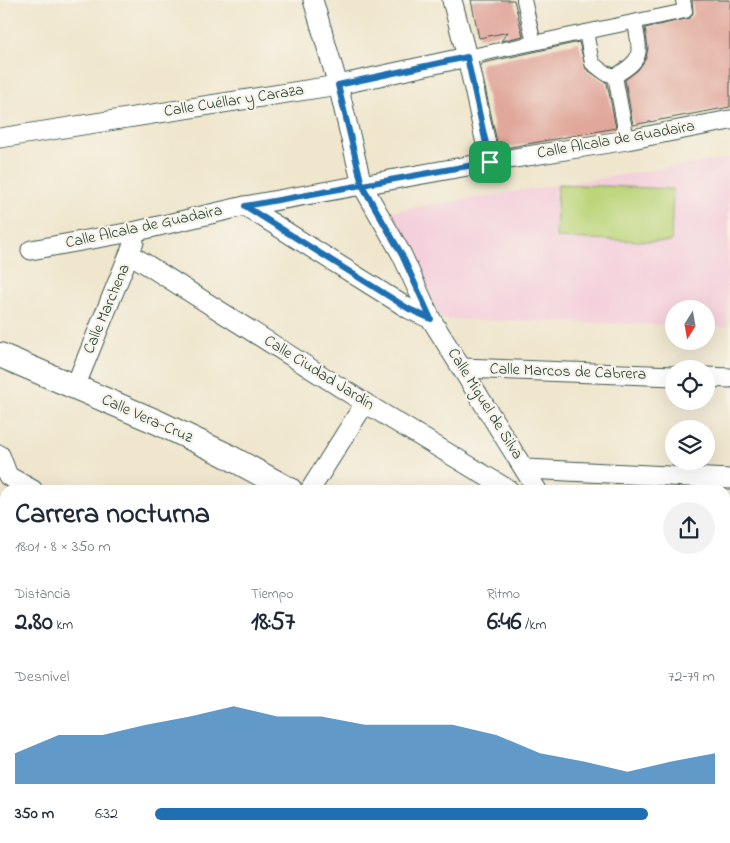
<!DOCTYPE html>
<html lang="es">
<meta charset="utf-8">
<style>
body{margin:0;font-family:"Indie Flower",sans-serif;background:#f2f2f3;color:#1f2937;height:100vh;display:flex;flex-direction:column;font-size:19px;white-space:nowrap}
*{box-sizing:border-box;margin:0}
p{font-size:16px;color:#747a83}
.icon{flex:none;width:28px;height:28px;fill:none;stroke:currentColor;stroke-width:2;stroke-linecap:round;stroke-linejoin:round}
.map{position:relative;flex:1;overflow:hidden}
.sheet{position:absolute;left:0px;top:485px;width:730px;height:359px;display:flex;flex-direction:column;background:#fff;border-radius:15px 15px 0 0;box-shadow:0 5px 20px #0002}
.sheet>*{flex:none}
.needle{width:32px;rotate:191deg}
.fabs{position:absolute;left:665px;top:300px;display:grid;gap:10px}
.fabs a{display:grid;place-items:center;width:50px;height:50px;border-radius:50%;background:#fff;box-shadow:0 5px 20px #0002;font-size:25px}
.pin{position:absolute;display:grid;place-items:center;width:42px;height:42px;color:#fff;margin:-21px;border-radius:10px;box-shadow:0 2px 8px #0006}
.round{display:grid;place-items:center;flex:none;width:52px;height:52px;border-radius:26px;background:#f2f2f3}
.overview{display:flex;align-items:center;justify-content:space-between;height:85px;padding:0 15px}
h1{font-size:28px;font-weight:700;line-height:38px}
.figures{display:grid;grid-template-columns:repeat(3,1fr);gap:8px;height:85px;padding:5px 15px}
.figures div{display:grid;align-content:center}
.figures b{font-size:25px;font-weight:700}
.figures small{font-size:14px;font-weight:400}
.figures p{font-size:14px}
.chart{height:140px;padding:10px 15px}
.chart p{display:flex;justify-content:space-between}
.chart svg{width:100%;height:90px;margin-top:5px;fill:#1f6fb2;opacity:.7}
ul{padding:0 15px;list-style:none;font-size:16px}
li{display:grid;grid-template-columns:80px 60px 1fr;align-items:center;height:38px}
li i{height:12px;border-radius:6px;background:#1f6fb2}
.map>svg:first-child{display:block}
</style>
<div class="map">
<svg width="730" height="843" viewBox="0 0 730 843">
<rect width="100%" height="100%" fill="#f7f3e8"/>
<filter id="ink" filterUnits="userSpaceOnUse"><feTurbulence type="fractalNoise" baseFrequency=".02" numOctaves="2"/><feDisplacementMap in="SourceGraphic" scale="10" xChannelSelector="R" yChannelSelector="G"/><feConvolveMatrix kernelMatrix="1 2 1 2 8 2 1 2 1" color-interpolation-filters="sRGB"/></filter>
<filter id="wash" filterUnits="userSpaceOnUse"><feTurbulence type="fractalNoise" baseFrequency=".0096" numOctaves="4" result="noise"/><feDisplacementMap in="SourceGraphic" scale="20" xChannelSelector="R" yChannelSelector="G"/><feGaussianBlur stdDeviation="1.12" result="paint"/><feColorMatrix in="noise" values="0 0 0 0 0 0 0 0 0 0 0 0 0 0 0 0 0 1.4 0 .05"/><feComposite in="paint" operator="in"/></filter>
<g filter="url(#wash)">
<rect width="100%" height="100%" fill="#efe6cd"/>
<polygon fill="#f4cfdc" points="730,158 727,327 706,326 706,309 674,309 674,325 441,319 386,212"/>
<g fill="#bcd57a" stroke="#6e8957">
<polygon points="558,184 673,189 671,242 556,238"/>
<polygon points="730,610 730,781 725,775 725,614"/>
</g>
<g id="blocks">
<g fill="#e1a79b">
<polygon points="471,0 514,0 523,36 501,41 508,32 479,38"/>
<polygon points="692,0 730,0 730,107 633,125 625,80 638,70 646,58 648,48 645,28 690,18 693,13"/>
<polygon points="579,42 586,69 607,83 616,128 505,148 497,142 480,65 483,63"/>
</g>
</g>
</g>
<g filter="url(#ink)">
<use href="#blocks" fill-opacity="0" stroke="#3e564b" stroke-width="1"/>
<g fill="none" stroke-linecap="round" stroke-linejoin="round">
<g stroke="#3e564b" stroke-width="16">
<g id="pedestrian">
<polyline points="524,0 534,43"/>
<polyline points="586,32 592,63 605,73 615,76"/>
<polyline points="467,57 685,11 683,0"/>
<path d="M627 140 615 76C645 58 640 54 635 22"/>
</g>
</g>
<g stroke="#3e564b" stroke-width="21">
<g id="minor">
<polyline points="313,0 338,85 362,185 402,255 431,319 537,490"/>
<polyline points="452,0 467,57 490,162"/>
<polyline points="0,138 338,85 467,57"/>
<polyline points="245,206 409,309 431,319"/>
<polyline points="31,250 137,231 245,206 490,162 627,140 730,120"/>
<polyline points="130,254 365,403 509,490"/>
<polyline points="462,368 674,376"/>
<polyline points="706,377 730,378"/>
<polyline points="75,387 134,242"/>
<polyline points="0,455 8,476 33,490"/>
<polyline points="526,469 730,479"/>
<polyline points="310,490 365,403"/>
<polyline points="131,839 132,843"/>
<polyline points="252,839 253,843"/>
</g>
</g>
<g stroke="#3e564b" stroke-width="26">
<g id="tertiary">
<polyline points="0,355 157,422 224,454 290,490"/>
<polyline points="725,597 730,593"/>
<polyline points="725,796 730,803"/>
<polyline points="0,805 5,803"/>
</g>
</g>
<use href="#pedestrian" stroke="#fff" stroke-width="14"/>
<use href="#minor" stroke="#fff" stroke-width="19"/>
<use href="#tertiary" stroke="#fff" stroke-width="24"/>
</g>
</g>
<g fill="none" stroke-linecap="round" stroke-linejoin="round" filter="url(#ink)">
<g stroke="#fff" stroke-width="10">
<polyline id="route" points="490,162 245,206 409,309 431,319 402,255 362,185 338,85 467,57 490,162"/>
</g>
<use href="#route" stroke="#1f6fb2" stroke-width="6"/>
</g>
<g text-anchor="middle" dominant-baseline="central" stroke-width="4.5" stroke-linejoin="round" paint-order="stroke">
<g font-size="16" fill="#1f3d34" stroke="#f7f3e8">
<text transform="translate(234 101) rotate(-9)">Calle Cuéllar y Caraza</text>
<text transform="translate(616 140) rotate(-10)">Calle Alcala de Guadaira</text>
<text transform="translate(144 227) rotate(-12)">Calle Alcala de Guadaira</text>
<text transform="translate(107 309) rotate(-67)">Calle Marchena</text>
<text transform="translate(568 372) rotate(2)">Calle Marcos de Cabrera</text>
<text transform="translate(319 373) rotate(32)">Calle Ciudad Jardín</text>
<text transform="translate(485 404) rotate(58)">Calle Miguel de Silva</text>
<text transform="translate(147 419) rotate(24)">Calle Vera-Cruz</text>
</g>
</g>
</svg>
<div class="fabs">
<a><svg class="needle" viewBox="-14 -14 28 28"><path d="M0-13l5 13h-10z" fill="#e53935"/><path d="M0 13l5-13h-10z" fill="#747a83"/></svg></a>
<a><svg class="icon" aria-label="locate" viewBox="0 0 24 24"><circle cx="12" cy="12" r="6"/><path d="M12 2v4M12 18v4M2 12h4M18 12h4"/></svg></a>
<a><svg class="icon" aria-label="layers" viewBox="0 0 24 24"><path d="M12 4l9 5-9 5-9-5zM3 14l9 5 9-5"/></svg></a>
</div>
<div class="pin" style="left:490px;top:162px;background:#1e9e55"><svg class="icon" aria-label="arrive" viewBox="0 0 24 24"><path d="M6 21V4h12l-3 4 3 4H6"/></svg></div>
<section class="sheet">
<div class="overview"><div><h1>Carrera nocturna</h1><p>18:01 · 8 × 350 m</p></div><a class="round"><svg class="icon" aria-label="share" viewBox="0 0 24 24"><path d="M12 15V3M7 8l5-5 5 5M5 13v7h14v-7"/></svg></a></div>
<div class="figures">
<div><p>Distancia</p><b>2.80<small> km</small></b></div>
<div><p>Tiempo</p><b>18:57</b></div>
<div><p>Ritmo</p><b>6:46<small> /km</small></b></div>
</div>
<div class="chart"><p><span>Desnivel</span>72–79 m</p>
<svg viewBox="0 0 160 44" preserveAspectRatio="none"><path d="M0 44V29L10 20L20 20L30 15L40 11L50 6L60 11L70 11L80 15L90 15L100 15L110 20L120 29L130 33L140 38L150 33L160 29V44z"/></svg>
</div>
<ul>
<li><b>350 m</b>6:32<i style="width:88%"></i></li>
</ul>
</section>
</div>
